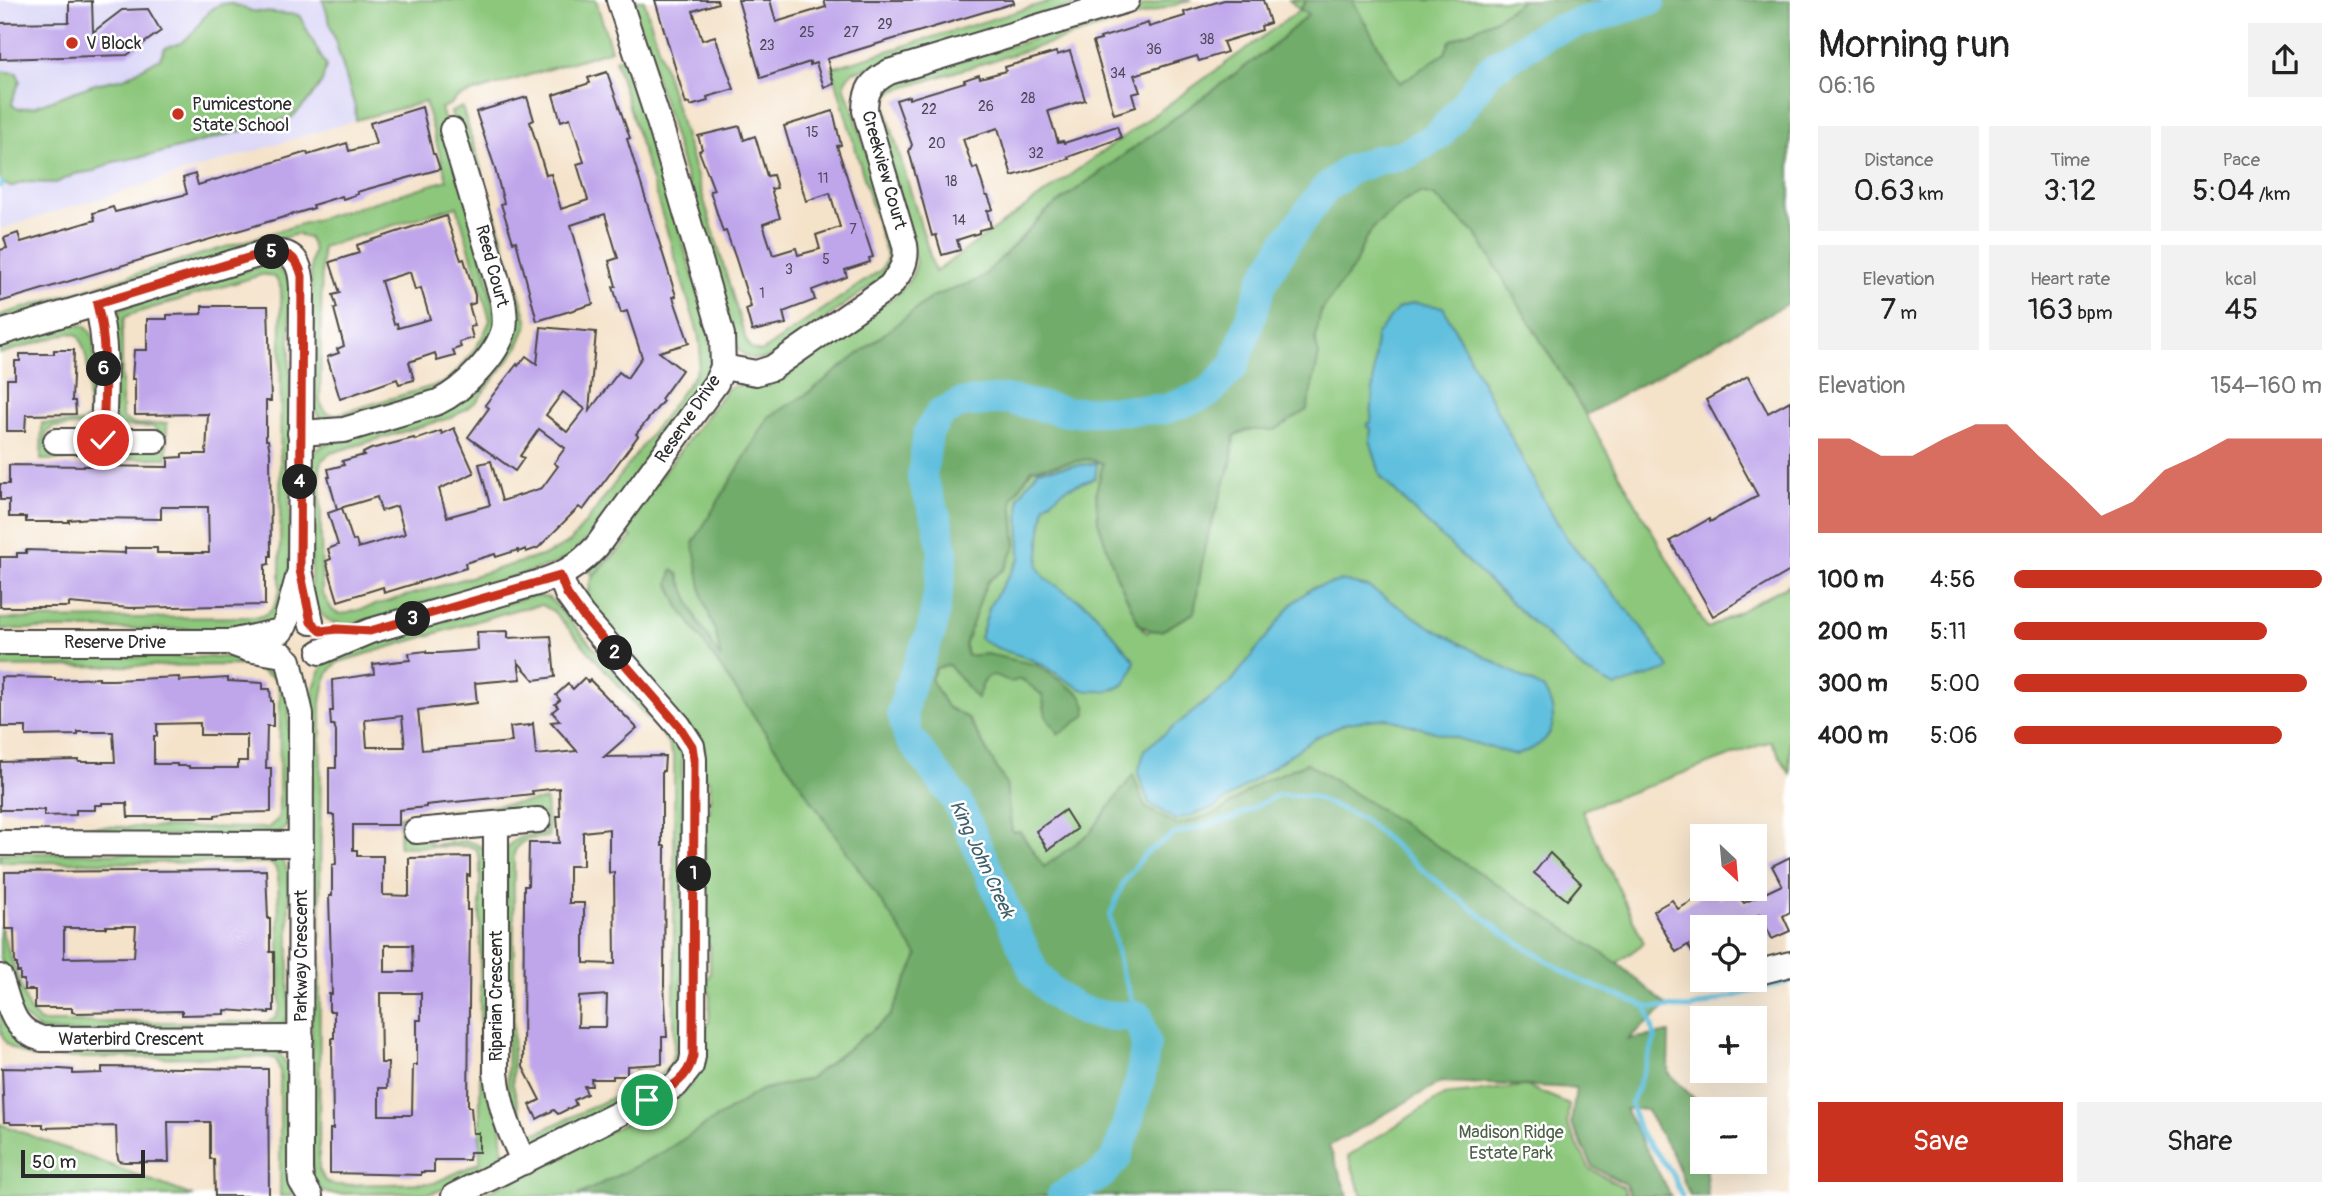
<!DOCTYPE html>
<meta charset="utf-8">
<style>
body{margin:0;font-family:Pangolin,sans-serif;background:#f2f2f2;color:#222;height:100vh;display:flex;flex-direction:column;font-size:26px;white-space:nowrap}
*{box-sizing:border-box;margin:0}
p{font-size:23px;color:#767676}
.icon{flex:none;width:38px;height:38px;fill:none;stroke:currentColor;stroke-width:2;stroke-linecap:round;stroke-linejoin:round}
.map{position:relative;flex:1;overflow:hidden}
.details{display:flex;flex-direction:column;background:#fff;width:560px}
.details>*{flex:none}
.needle{width:46px;rotate:154deg}
.controls{position:absolute;left:1690px;top:824px;display:grid;gap:14px}
.controls a{display:grid;place-items:center;width:77px;height:77px;border-radius:0px;background:#fff;box-shadow:0 7px 28px #0002;font-size:35px}
.scale{position:absolute;left:21px;bottom:18px;width:124px;box-sizing:border-box;padding-left:7px;border:4px solid #2b2b2b;border-top:0;font-size:19px;line-height:24px;white-space:nowrap;color:#2b2b2b;-webkit-text-stroke:5px #fff;paint-order:stroke}
.pin{position:absolute;display:grid;place-items:center;width:60px;height:60px;color:#fff;margin:-30px;border:4px solid #fff;border-radius:50%;box-shadow:0 2px 7px #0007}
.km{position:absolute;width:35px;height:35px;margin:-18px;border-radius:50%;background:#222;color:#fff;font-size:19px;line-height:35px;text-align:center}
.round{display:grid;place-items:center;flex:none;width:74px;height:74px;border-radius:0px;background:#f2f2f2}
.summary{display:flex;align-items:center;justify-content:space-between;height:119px;padding:0 28px}
h1{font-size:38px;font-weight:600;line-height:52px}
.metrics{display:grid;grid-template-columns:repeat(3,1fr);gap:10px;height:119px;padding:7px 28px}
.metrics div{display:grid;align-content:center;border-radius:0px;background:#f2f2f2;text-align:center}
.metrics b{font-size:30px;font-weight:600}
.metrics small{font-size:19px;font-weight:400}
.metrics p{font-size:19px}
.chart{height:196px;padding:14px 28px}
.chart p{display:flex;justify-content:space-between}
.chart svg{width:100%;height:126px;margin-top:7px;fill:#c8321e;opacity:.7}
.cta{display:flex;gap:14px;margin-top:auto;padding:14px 28px}
.cta a{flex:1;height:80px;border-radius:0px;background:#c8321e;color:#fff;font-size:28px;font-weight:600;line-height:80px;text-align:center}
.cta a+a{background:#f2f2f2;color:#222}
ul{padding:0 28px;list-style:none;font-size:23px}
li{display:grid;grid-template-columns:112px 84px 1fr;align-items:center;height:52px}
li i{height:18px;border-radius:9px;background:#c8321e}
main{display:flex;flex:1;min-height:0}
.map>svg:first-child{display:block}
</style>
<main>
<div class="map">
<svg width="1790" height="1196" viewBox="0 0 1790 1196">
<rect width="100%" height="100%" fill="#fff"/>
<filter id="ink" filterUnits="userSpaceOnUse"><feTurbulence type="fractalNoise" baseFrequency=".0143" numOctaves="2"/><feDisplacementMap in="SourceGraphic" scale="14" xChannelSelector="R" yChannelSelector="G"/><feConvolveMatrix kernelMatrix="1 2 1 2 8 2 1 2 1" color-interpolation-filters="sRGB"/></filter>
<filter id="wash" filterUnits="userSpaceOnUse"><feTurbulence type="fractalNoise" baseFrequency=".00686" numOctaves="4" result="noise"/><feDisplacementMap in="SourceGraphic" scale="28" xChannelSelector="R" yChannelSelector="G"/><feGaussianBlur stdDeviation="1.57" result="paint"/><feColorMatrix in="noise" values="0 0 0 0 0 0 0 0 0 0 0 0 0 0 0 0 0 1.4 0 .05"/><feComposite in="paint" operator="in"/></filter>
<g filter="url(#wash)">
<rect width="100%" height="100%" fill="#f4e2c9"/>
<polygon fill="#dad6f7" points="0,0 323,0 355,107 356,120 0,229"/>
<g fill="#8cc77b" stroke="#5c7953" stroke-width="2" fill-rule="evenodd">
<path d="M323 0H596L611 50 458 97 449 105 441 108 497 309 494 332 450 388 338 424C323 421 316 418 312 402L311 262 314 250 309 238 297 234 0 322V315L447 180 425 102 356 120 355 107ZM457 206 490 320C482 342 462 369 443 383L335 415 326 413 320 402 322 247Z"/>
<path d="M630 0H644L746 340 751 349 761 352 882 269 887 257 832 68 1054 0H1092L853 72C840 81 845 92 852 105L891 237C896 254 892 262 883 277L774 356C757 362 745 361 735 344L666 109Z"/>
<path d="M1164 0H1191L893 91 885 99V107L935 272 1300 10 1289 0H1306L1301 10 1308 15 1272 47 1047 211 981 279 932 297 807 394 769 417 716 632 722 661 697 620 678 574 669 584 679 607 919 956 890 1016 809 1079 761 1090 660 1154 577 1196H479L680 1096C714 1069 690 1044 709 1022L710 993 703 987 704 982 710 975V947L704 942 705 817 710 811V783L583 601 580 592 590 591 589 585 592 578 632 537 628 534 593 576 589 571 727 389C741 381 755 387 770 383L821 348C835 348 852 337 856 323 878 307 910 293 916 264L876 111V97L887 83Z"/>
<polygon points="1352,0 1523,0 1496,19 1450,41 1445,53 1399,84"/>
<path d="M229 3 252 11 299 15 326 66 322 82 310 99 292 117 156 154 113 162 94 171 75 174 56 183 23 182 11 187 0 182V71L17 73 20 81 14 95 12 105 18 109 33 107 95 84 124 78 160 58 165 48C170 46 177 45 182 42 203 29 201 6 229 3Z"/>
<path d="M626 56 709 328 712 366 703 385 597 528 573 555 555 564 372 619C340 627 324 629 311 595L312 460 315 452 323 445 433 412 502 352 451 112 462 107 528 323 517 349 476 402 453 417 331 453 322 460 320 468 322 593 333 611 339 614 348 613 548 554 570 542 587 521 695 374C702 358 701 349 698 333L615 60Z"/>
<path d="M1420 193 1434 196 1476 234 1586 415 1707 629 1790 584V774L1771 741 1582 810 1644 943 1617 963 1307 763 1259 783 1218 813 1176 825 1145 807 1133 775 1090 833 1044 868 1021 833H1012L1006 784 968 718 947 707 930 679 936 668 949 665 977 698C980 690 982 678 990 675 1012 667 1066 704 1086 715L987 654 967 656 965 645 983 592 988 581 1004 569 1016 546 1012 499 1032 469 1088 459 1103 463 1096 492 1139 624 1147 633 1150 630 1161 631 1193 613 1205 545 1231 463 1234 436 1247 430H1275L1318 355C1309 312 1332 299 1353 267 1359 258 1360 247 1366 238 1378 219 1401 202 1420 193Z"/>
<path d="M260 266C275 265 285 270 290 285V576L277 620 256 629H0V619L257 617C274 614 276 604 280 589L281 290C279 279 272 274 261 275L129 315 124 318 122 331V416C130 429 153 423 167 423V458L41 460 42 423H81L88 419C88 392 92 359 78 335L69 333 0 354V344C19 338 66 318 84 326 89 329 92 334 94 339V420L82 426 53 427 46 434V448L160 434 154 427 121 426 114 419 112 326 116 313 122 309Z"/>
<path d="M534 595 549 598 555 604 671 735 682 755V1056L673 1074 539 1142 522 1137 508 1108 506 849C516 835 529 835 545 833L543 814 426 840 432 845C451 843 475 834 487 854L503 1155 500 1161 454 1186 431 1193 330 1194 323 1191 312 1180 311 720 314 688 322 666 327 661 352 648ZM542 605 554 612 666 739 674 758V1049L671 1063 659 1076 541 1131 533 1133 528 1131 523 1123 513 1085 514 854C518 837 534 839 549 837L546 800 400 816 399 847 469 846 476 849 480 860V1162L434 1183 335 1185 325 1181 319 1169 321 703C324 686 324 673 339 662L518 609Z"/>
<polygon points="0,656 241,657 271,665 278,669 285,677 289,690 289,823 280,834 0,838 0,826 268,828 277,820 279,814 280,694 276,679 248,665 0,667"/>
<path d="M0 853 268 854C280 857 285 862 289 874V1015L280 1028 45 1033 20 1014 0 956V926L29 1010 40 1022H268L275 1018 280 1008 278 875 275 867 269 863 0 862Z"/>
<path d="M0 1007 7 1027 268 1048 279 1053 288 1066 289 1175 293 1196H280V1072L276 1059 269 1057 34 1058C1 1046 0 1041 0 1007Z"/>
<polygon points="1526,1086 1569,1104 1567,1124 1590,1169 1623,1187 1627,1196 1362,1196 1348,1156 1444,1095"/>
<polygon points="0,1124 193,1196 0,1196"/>
</g>
<path fill="#71ac6b" stroke="#4e6c4b" stroke-width="2" d="M1306 0H1352L1400 83 1445 53 1450 41 1496 19 1523 0H1790V302L1586 415 1476 234 1434 196 1420 193 1406 200 1375 226 1365 239 1355 265 1321 311 1315 340 1319 355 1307 410 1275 430H1247L1234 436 1231 463 1205 545 1194 613 1161 631 1150 630 1139 624 1116 575 1098 522 1096 492 1103 463 1088 459 1032 469 1012 499 1016 546 1004 569 988 581 983 592 965 645 967 656 987 654 1037 665 1080 694 1086 706V715L1059 734 1046 716 1042 695 1022 679 1010 682C987 668 985 677 977 699L949 665 936 668 931 679 947 707 968 718 1006 784 1012 832H1020L1044 867 1090 833 1133 775 1145 807 1176 825 1218 813 1259 783 1307 763 1511 893 1617 963 1667 1006 1628 1039 1669 1033 1668 1073 1702 1106 1703 1162H1705L1708 1196H1690L1673 1155 1646 1109H1625L1671 1196H1631L1625 1184 1593 1167 1571 1123 1576 1088 1441 1082 1329 1146 1348 1196H577L660 1154 761 1090 809 1079 890 1016 918 956 678 605 669 584 672 570 678 574 697 620 721 659 716 634 703 598 693 543 769 417 807 394 932 297 981 279 1047 211 1272 47 1308 15 1300 10Z"/>
<g fill="#60c0de" stroke="#467684" stroke-width="2">
<polygon points="1413,303 1443,307 1548,508 1569,541 1640,625 1670,669 1615,687 1584,671 1417,514 1381,477 1370,440 1371,428 1367,427 1367,423 1371,423 1376,336 1398,308"/>
<path d="M1097 463 1095 478 1067 488 1045 505 1041 529 1038 568 1046 579 1091 608 1135 661C1129 684 1122 691 1098 691 1092 691 1087 692 1082 689 1065 681 1052 669 1035 661 1015 653 997 651 980 638L990 605 1020 558 1019 497 1038 470Z"/>
<path d="M1341 581 1368 587 1432 628 1544 689C1563 723 1552 744 1516 755L1386 718 1347 723 1316 737 1214 808 1175 820 1149 803 1138 773 1145 749 1230 683 1293 603 1312 588Z"/>
</g>
<g fill="none" stroke-linecap="round" stroke-linejoin="round">
<g stroke="#60c0de" stroke-width="5">
<polyline points="0,186 2,183"/>
<polyline points="1647,1007 1691,1008 1790,981"/>
<polyline points="1138,1016 1120,967 1110,916 1123,883 1145,854 1174,834 1234,818 1277,795 1311,796 1363,819 1425,872 1506,935 1577,979 1647,1007 1655,1039 1631,1105 1639,1131 1672,1173 1682,1196"/>
</g>
<path stroke="#60c0de" stroke-width="30" d="M1062 1196 1102 1174 1117 1157 1140 1081 1146 1044 1138 1016C1088 1018 1066 1011 1034 972L957 801 908 736 902 713 909 687 932 629 940 581 943 552 937 520 922 478 928 433 940 413 961 403 1006 399 1068 412 1166 409 1207 394 1234 366 1263 281 1287 241 1325 189 1349 170 1377 160 1406 154 1438 136 1465 104 1488 71 1547 33 1651 0"/>
</g>
<g id="blocks">
<g fill="#bfa6eb" fill-rule="evenodd">
<polygon points="655,0 717,0 718,3 693,11 702,40 715,36 734,89 707,97 708,101 690,106 689,103 686,104"/>
<polygon points="738,0 770,0 776,22 826,7 824,0 1013,0 1014,3 827,59 834,84 824,87 816,63 810,65 810,62 761,78"/>
<polygon points="1224,0 1263,0 1270,23 1261,26 1262,30 1223,42 1227,52 1199,61 1197,56 1134,75 1140,92 1132,94 1136,107 1114,114 1093,42 1101,40 1100,38 1148,23 1149,27 1185,16 1184,12"/>
<polygon points="92,1 93,32 122,10 148,9 161,31 127,55 0,59 0,23 69,22 69,2"/>
<polygon points="1070,51 1085,100 1048,111 1058,142 1063,141 1064,143 1117,126 1121,138 1068,157 1069,159 1012,176 998,128 963,139 973,169 977,167 986,196 988,196 993,209 987,211 991,227 979,230 979,233 957,240 960,250 942,255 936,235 932,236 909,151 912,145 896,100 909,96 909,99 965,82 964,80 979,75 980,78 1006,71 1005,67 1056,52 1057,55"/>
<path d="M607 72 630 138 627 139 676 296 673 297 689 343 659 352 682 370 661 399 663 401 636 434 638 436 583 510 579 507 538 548 526 552V549L518 552V550L496 557 495 554 465 563 466 568 450 573 384 593 383 587 338 601 326 561 331 559 328 549 338 545 328 513 342 508 353 541 356 540 358 548 405 534 397 506 381 511 377 497 337 509 328 477H330L328 469 344 465 342 461 364 455 363 453 371 449 414 438 415 440 441 431 442 434 454 428 474 473 439 489 447 517 490 505 479 464 491 461 502 501 542 488 558 466 554 463 565 448 539 429 520 456 524 458 515 471 468 437 489 408 485 405 517 364 518 366 526 356 537 364 541 327 596 332 589 411 619 372 627 378 642 357 627 311 621 313 613 287 616 286 609 261 618 258 605 214 571 225 593 304 537 321 516 241 513 242 501 204 504 203 494 165 476 112 527 97 534 120 530 122 546 175 551 174 561 209 588 200 577 164 584 162 570 118 561 121 553 95 590 83 588 78ZM563 392 585 409 567 432 546 415Z"/>
<polygon points="422,107 433,154 435,154 440,169 357,192 358,194 343,199 342,196 313,205 314,208 0,302 0,250 7,248 4,238 18,233 21,242 95,220 93,213 113,207 115,212 187,194 183,178 195,174 198,185 307,152 308,155 347,143 349,151 376,144 370,123"/>
<polygon points="833,111 841,145 837,146 873,257 869,258 870,262 845,270 847,277 812,290 815,300 783,312 786,324 752,331 746,309 751,307 736,259 726,231 723,232 710,191 714,190 699,151 702,149 698,136 740,126 744,140 755,136 767,176 773,175 777,188 771,189 780,218 763,224 773,255 796,248 798,255 820,249 816,235 840,227 830,193 806,201 784,126"/>
<path d="M446 216 461 260 464 259 475 295V303L469 305 475 326 470 327 473 338 459 342 461 347 453 350 455 356 437 361 435 353 409 362 414 380 399 384 397 379 340 399 327 357 339 353 337 349 344 346 334 309 337 308 333 295 340 293 330 262 359 253 357 245ZM410 272 415 290 421 288 430 319 398 328 397 323 394 324 381 281Z"/>
<polygon points="202,306 268,306 271,401 266,401 266,440 268,440 270,453 271,556 269,556 269,564 265,565 265,605 130,608 69,603 69,607 0,607 0,557 17,557 17,553 26,553 26,550 125,553 125,548 157,548 157,553 209,553 208,507 161,507 161,519 90,518 69,520 69,522 26,522 26,517 9,517 9,500 0,500 0,484 9,484 9,465 168,467 168,458 182,457 182,454 206,454 208,414 135,415 135,379 132,379 134,350 147,350 147,319 167,319 167,315 202,314"/>
<polygon points="54,350 74,350 72,401 75,401 76,414 26,415 25,431 7,431 7,379 15,379 15,361 20,361 20,354 54,354"/>
<polygon points="1748,376 1768,413 1790,401 1790,571 1713,616 1670,541 1709,519 1710,522 1758,496 1706,400"/>
<path d="M508 631V638L551 636 555 677 534 680 518 662 521 679 475 683 477 703 418 710 422 750 512 742 510 727 529 725V726L533 723 536 755 577 751 551 722 560 721 552 712 558 707 555 704 560 700 556 695 568 684 573 689 584 678 588 682 590 680 637 728 604 757 665 756 664 771H662V846H665L664 985 667 1037H662V1064L627 1066V1076H613V1079H591L592 1086H584L587 1094 574 1100 576 1105 558 1114 554 1110 537 1119 530 1105 540 1100 523 1067 524 886H528L529 843H559L557 816H560L559 788 532 791 533 794 426 805V807L399 810V825H353V850H357V856H383V895L409 896V858L470 857V876L467 875V910H470L468 1107H471L473 1133H479V1152H470L469 1160H434V1172H421V1175L330 1173V1129H333L332 1038H334V1011H329V994H332L329 896H332V865L336 864 334 815H329V768H336V731L334 725H331L330 711H333L332 680 374 674 373 664 410 660 409 653 426 651V653H439L478 650 477 632ZM402 716 405 747H367L365 720ZM609 829V873L614 872 615 964 584 963V903H569V866H583V832ZM385 945H412L413 972H385ZM380 993H421V1020H417V1065H413L412 1115H379V1088H387L388 1063H381ZM607 995 606 1027H578L579 997Z"/>
<path d="M1 677 55 678V680L99 678V680H113L179 677V681L228 678V681L263 683V689H270L271 701H273V726H267L266 768H271V812L229 813 215 815V817H128L127 803H102V805H95V810H76V815L44 816V810H0V762L79 760V762H115L113 732H78V735L26 736V727H1ZM200 723V735H247V761H238V768H189V766H177V764H154V736H157V724Z"/>
<polygon points="1065,810 1077,829 1048,850 1036,831"/>
<polygon points="1550,853 1581,883 1567,900 1534,873"/>
<polygon points="1790,857 1790,912 1783,916 1790,931 1772,939 1760,914 1737,928 1703,928 1703,973 1688,945 1676,952 1653,911 1672,900 1678,909 1714,889 1720,899 1734,891 1744,903 1782,885 1772,866"/>
<path d="M266 870 268 919H270V952H274V1011H269V1013L225 1010V1014L182 1015V1011L76 1013 72 1012V1008H35V990H24V980H20V972H17V964H15L14 929H5V872ZM106 926H136L134 957 64 958V928H106Z"/>
<polygon points="102,1067 268,1069 269,1196 215,1196 214,1159 210,1159 210,1122 168,1122 169,1162 125,1162 119,1161 117,1154 116,1126 43,1128 43,1124 11,1124 10,1122 4,1122 2,1068 60,1069 73,1070 73,1074 102,1073"/>
</g>
</g>
</g>
<g filter="url(#ink)">
<use href="#blocks" fill-opacity="0" stroke="#494643" stroke-width="2"/>
<g fill="none" stroke-linecap="round" stroke-linejoin="round">
<g stroke="#494643" stroke-width="28">
<g id="minor">
<path d="M97 304C109 348 104 395 103 440"/>
<path d="M0 333 264 253C294 249 301 261 302 289L300 570 311 622"/>
<path d="M723 367 756 373 772 368 890 286C900 273 908 262 905 245L865 111C865 90 871 82 889 72L1127 0"/>
<path d="M300 433 344 430 438 402C463 390 497 356 504 329 506 320 504 310 503 301L452 130"/>
<polyline points="56,441 155,441"/>
<polyline points="285,625 299,574"/>
<polyline points="0,642 230,642 281,631"/>
<polyline points="234,644 248,649 283,655"/>
<path d="M320 652 370 631 537 583C565 574 577 567 597 546L716 383 723 367 722 335 662 131 619 0"/>
<polyline points="289,661 301,714 300,1170 301,1181 310,1196"/>
<path d="M496 824V1073C500 1108 509 1131 524 1162"/>
<polyline points="416,831 538,820"/>
<polyline points="0,843 301,844"/>
<polyline points="1755,973 1790,964"/>
<path d="M0 977C10 1005 10 1029 42 1039L301 1038"/>
<polyline points="454,1196 676,1085 691,1066 693,1056 694,759 692,746 679,726 582,615 567,594 560,576"/>
</g>
</g>
<use href="#minor" stroke="#fff" stroke-width="24"/>
</g>
</g>
<g fill="none" stroke-linecap="round" stroke-linejoin="round" filter="url(#ink)">
<g stroke="#fff" stroke-width="14">
<path id="route" d="M103 440C104 394 109 349 97 304L264 253C284 250 297 255 302 276L300 570 311 622 321 631 337 629 370 631 560 576 567 594 582 615 679 726 692 746 694 759 693 1056C688 1081 668 1089 647 1100"/>
</g>
<use href="#route" stroke="#c8321e" stroke-width="9"/>
</g>
<g fill="#c8321e" stroke="#fff" stroke-width="2.5">
<circle cx="72" cy="43" r="7"/>
<circle cx="178" cy="114" r="7"/>
</g>
<g text-anchor="middle" dominant-baseline="central" stroke-width="5" stroke-linejoin="round" paint-order="stroke">
<g font-size="14" fill="#504a5b">
<text x="885" y="24">29</text>
<text x="807" y="32">25</text>
<text x="851" y="32">27</text>
<text x="1207" y="39">38</text>
<text x="767" y="45">23</text>
<text x="1154" y="49">36</text>
<text x="1118" y="73">34</text>
<text x="1028" y="98">28</text>
<text x="986" y="106">26</text>
<text x="929" y="109">22</text>
<text x="812" y="132">15</text>
<text x="937" y="143">20</text>
<text x="1036" y="153">32</text>
<text x="823" y="178">11</text>
<text x="951" y="181">18</text>
<text x="959" y="220">14</text>
<text x="853" y="229">7</text>
<text x="826" y="259">5</text>
<text x="789" y="269">3</text>
<text x="762" y="293">1</text>
</g>
<g font-size="18" fill="#2b2b2b" stroke="#fff" text-anchor="start">
<text x="86" y="43">V Block</text>
<text x="192" y="104">Pumicestone<tspan x="192" dy="21">State School</tspan></text>
</g>
<g font-size="18" fill="#2b2b2b" stroke="#fff">
<text transform="translate(884 170) rotate(74)">Creekview Court</text>
<text transform="translate(492 266) rotate(75)">Reed Court</text>
<text transform="translate(688 419) rotate(-56)">Reserve Drive</text>
<text x="115" y="642">Reserve Drive</text>
<text transform="translate(301 956) rotate(-90)">Parkway Crescent</text>
<text transform="translate(496 996) rotate(-90)">Riparian Crescent</text>
<text x="131" y="1039">Waterbird Crescent</text>
</g>
<g font-size="18" fill="#4d6247" stroke="#fff">
<text x="1511" y="1132">Madison Ridge<tspan x="1511" dy="21">Estate Park</tspan></text>
</g>
<g font-size="19" font-style="italic" fill="#3e5f6a" stroke="#fff">
<text transform="translate(982 859) rotate(65)">King John Creek</text>
</g>
</g>
</svg>
<div class="controls">
<a><svg class="needle" viewBox="-14 -14 28 28"><path d="M0-13l5 13h-10z" fill="#e53935"/><path d="M0 13l5-13h-10z" fill="#767676"/></svg></a>
<a><svg class="icon" aria-label="locate" viewBox="0 0 24 24"><circle cx="12" cy="12" r="6"/><path d="M12 2v4M12 18v4M2 12h4M18 12h4"/></svg></a>
<a>+</a>
<a>−</a>
</div>
<div class="scale">50 m</div>
<div class="pin" style="left:647px;top:1100px;background:#1e9e55"><svg class="icon" aria-label="arrive" viewBox="0 0 24 24"><path d="M6 21V4h12l-3 4 3 4H6"/></svg></div>
<div class="pin" style="left:103px;top:440px;background:#d93025"><svg class="icon" aria-label="check" viewBox="0 0 24 24"><path d="M5 12l5 5 9-10"/></svg></div>
<b class="km" style="left:694px;top:874px">1</b>
<b class="km" style="left:615px;top:653px">2</b>
<b class="km" style="left:413px;top:619px">3</b>
<b class="km" style="left:300px;top:482px">4</b>
<b class="km" style="left:272px;top:252px">5</b>
<b class="km" style="left:104px;top:369px">6</b>
</div>
<section class="details">
<div class="summary"><div><h1>Morning run</h1><p>06:16</p></div><a class="round"><svg class="icon" aria-label="share" viewBox="0 0 24 24"><path d="M12 15V3M7 8l5-5 5 5M5 13v7h14v-7"/></svg></a></div>
<div class="metrics">
<div><p>Distance</p><b>0.63<small> km</small></b></div>
<div><p>Time</p><b>3:12</b></div>
<div><p>Pace</p><b>5:04<small> /km</small></b></div>
</div>
<div class="metrics">
<div><p>Elevation</p><b>7<small> m</small></b></div>
<div><p>Heart rate</p><b>163<small> bpm</small></b></div>
<div><p>kcal</p><b>45</b></div>
</div>
<div class="chart"><p><span>Elevation</span>154–160 m</p>
<svg viewBox="0 0 160 44" preserveAspectRatio="none"><path d="M0 44V11L10 11L20 17L30 17L40 11L50 6L60 6L70 17L80 27L90 38L100 33L110 22L120 17L130 11L140 11L150 11L160 11V44z"/></svg>
</div>
<ul>
<li><b>100 m</b>4:56<i style="width:100%"></i></li>
<li><b>200 m</b>5:11<i style="width:82%"></i></li>
<li><b>300 m</b>5:00<i style="width:95%"></i></li>
<li><b>400 m</b>5:06<i style="width:87%"></i></li>
</ul>
<div class="cta"><a>Save</a><a>Share</a></div>
</section>
</main>
